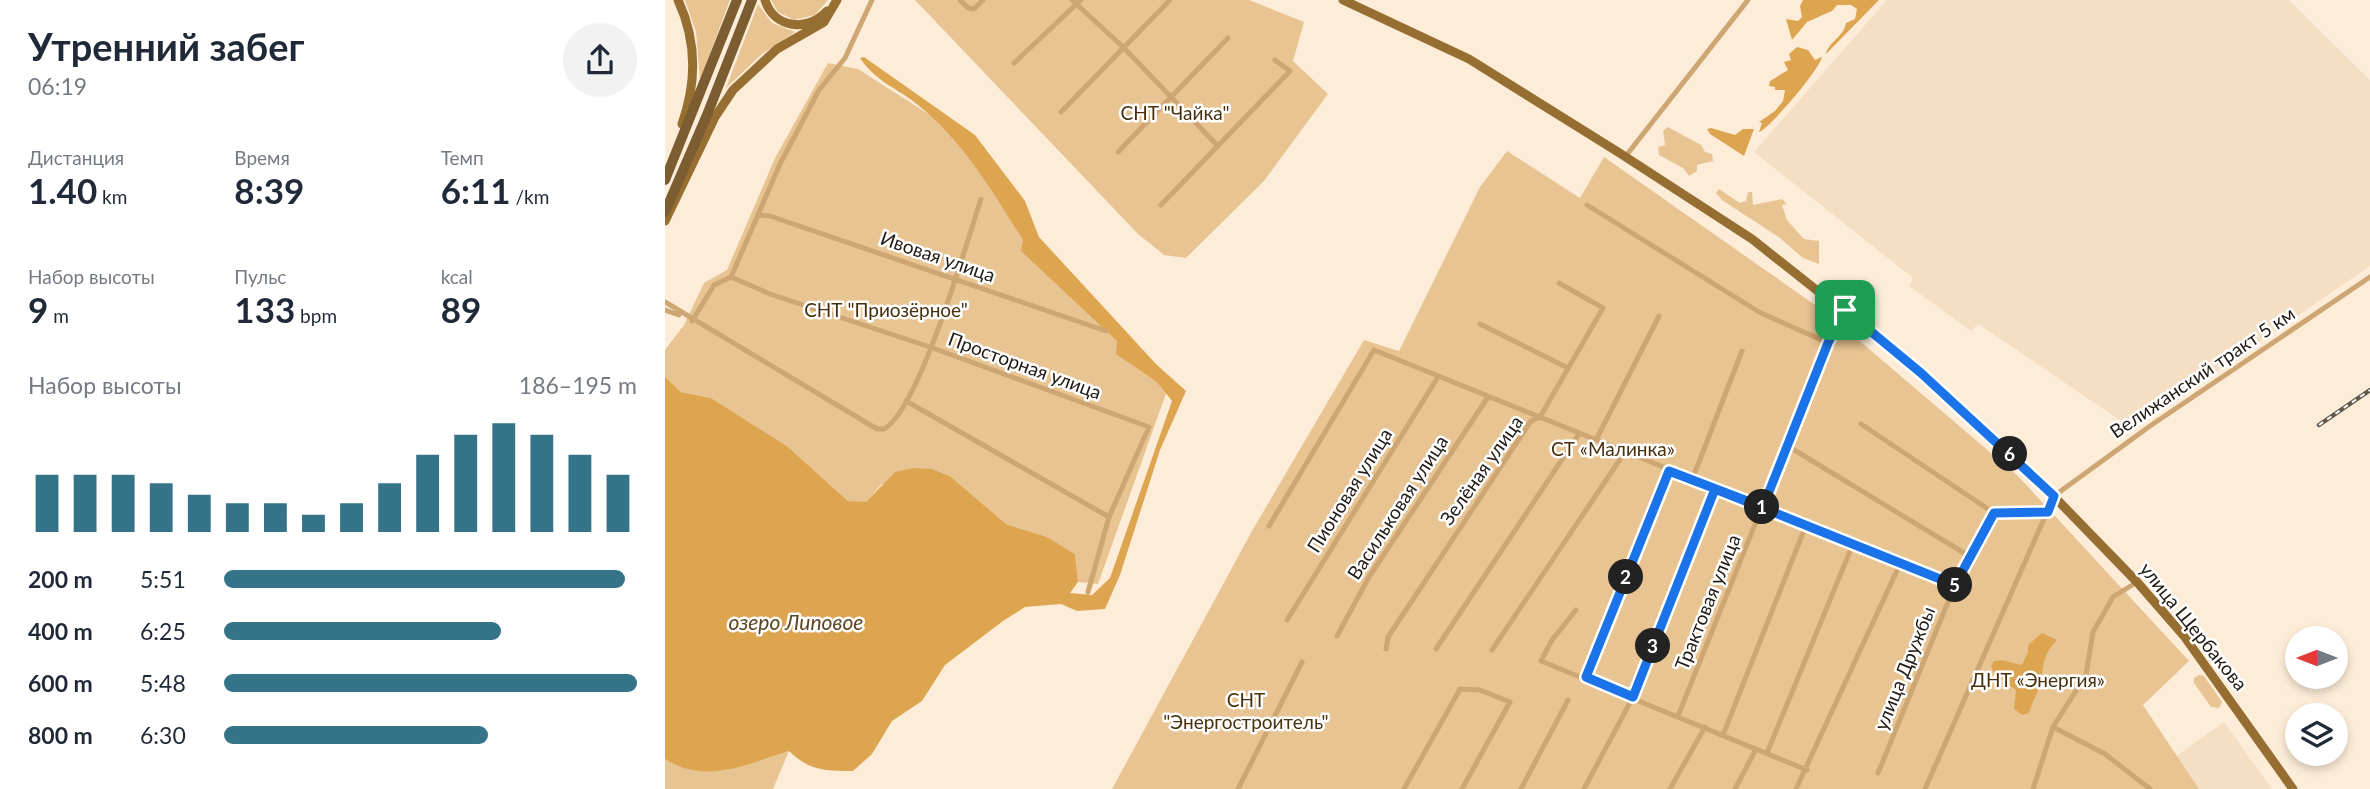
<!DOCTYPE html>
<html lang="ru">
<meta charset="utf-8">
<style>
body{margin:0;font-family:Lato,sans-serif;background:#f2f2f3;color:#1f2937;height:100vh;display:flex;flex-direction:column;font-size:26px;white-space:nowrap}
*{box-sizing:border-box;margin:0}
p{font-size:23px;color:#747a83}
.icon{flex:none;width:38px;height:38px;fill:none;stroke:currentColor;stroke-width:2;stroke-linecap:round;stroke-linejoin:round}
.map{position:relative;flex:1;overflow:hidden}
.details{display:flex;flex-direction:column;background:#fff;width:665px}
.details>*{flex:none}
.needle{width:46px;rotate:270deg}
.controls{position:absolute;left:1620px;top:626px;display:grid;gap:14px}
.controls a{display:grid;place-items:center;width:63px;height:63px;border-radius:50%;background:#fff;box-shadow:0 4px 10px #0003;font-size:35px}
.pin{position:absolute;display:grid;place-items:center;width:60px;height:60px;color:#fff;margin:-30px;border-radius:14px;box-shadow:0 4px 10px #0006}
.km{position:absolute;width:35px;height:35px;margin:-18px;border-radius:50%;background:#222;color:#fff;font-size:19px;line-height:35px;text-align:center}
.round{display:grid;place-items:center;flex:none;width:74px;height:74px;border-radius:37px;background:#f2f2f3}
.head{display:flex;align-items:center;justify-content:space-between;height:119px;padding:0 28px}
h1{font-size:38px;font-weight:700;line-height:52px}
.metrics{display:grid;grid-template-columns:repeat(3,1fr);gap:10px;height:119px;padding:7px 28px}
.metrics div{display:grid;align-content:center}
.metrics b{font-size:35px;font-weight:700}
.metrics small{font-size:19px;font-weight:400}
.metrics p{font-size:19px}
.chart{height:196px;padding:14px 28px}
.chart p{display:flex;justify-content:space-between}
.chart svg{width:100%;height:126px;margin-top:7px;stroke:#357389;stroke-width:6}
ul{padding:0 28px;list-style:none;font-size:23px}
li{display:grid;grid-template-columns:112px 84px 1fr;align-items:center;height:52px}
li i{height:18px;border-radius:9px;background:#357389}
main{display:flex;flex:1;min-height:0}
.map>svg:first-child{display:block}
</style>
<main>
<section class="details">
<div class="head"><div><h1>Утренний забег</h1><p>06:19</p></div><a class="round"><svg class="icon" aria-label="share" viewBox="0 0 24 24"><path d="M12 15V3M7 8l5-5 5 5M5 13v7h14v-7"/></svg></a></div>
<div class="metrics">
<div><p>Дистанция</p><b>1.40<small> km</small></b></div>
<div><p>Время</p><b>8:39</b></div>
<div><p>Темп</p><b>6:11<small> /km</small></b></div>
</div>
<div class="metrics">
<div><p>Набор высоты</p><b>9<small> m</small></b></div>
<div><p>Пульс</p><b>133<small> bpm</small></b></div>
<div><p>kcal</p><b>89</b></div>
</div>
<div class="chart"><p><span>Набор высоты</span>186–195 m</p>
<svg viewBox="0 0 160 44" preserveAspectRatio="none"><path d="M5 44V24M15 44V24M25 44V24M35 44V27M45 44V31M55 44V34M65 44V34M75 44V38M85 44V34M95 44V27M105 44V17M115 44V10M125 44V6M135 44V10M145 44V17M155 44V24"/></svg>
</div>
<ul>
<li><b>200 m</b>5:51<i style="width:97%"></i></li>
<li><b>400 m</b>6:25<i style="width:67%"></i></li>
<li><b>600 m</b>5:48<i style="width:100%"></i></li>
<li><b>800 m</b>6:30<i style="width:64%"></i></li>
</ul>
</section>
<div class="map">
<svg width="1705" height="789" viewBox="0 0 1705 789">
<rect width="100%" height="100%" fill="#fdedd8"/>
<g fill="#f4dfc4">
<polygon points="1222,0 1624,0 1705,80 1705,266 1468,429 1313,324 1306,331 1244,286 1248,278 1089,152"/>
<polygon points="1559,722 1607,789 1534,789 1511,756"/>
</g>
<g fill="#e8c493">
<polygon points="20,0 65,0 35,80 31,32"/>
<polygon points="106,0 163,0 150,15 129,20 113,12"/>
<polygon points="250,0 584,0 639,22 628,61 663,94 599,181 521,258 499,255 473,234"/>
<polygon points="93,4 107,23 130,32 97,54 61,88"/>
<polygon points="163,63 193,69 301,138 377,253 503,388 433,584 413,582 410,554 382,537 341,524 285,476 267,469 217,484 201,502 192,504 183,501 122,446 46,398 16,392 0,377 0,350 19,325 39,283 62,270 110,158"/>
<polygon points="1003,127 1036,145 1040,152 1047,154 1048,161 1032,165 1032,171 1024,176 1018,168 994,155 993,147 1000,145 998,131"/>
<polygon points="842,151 915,198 939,157 1163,314 1353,476 1524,661 1478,705 1534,789 447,789 587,531 699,340 734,351 815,187"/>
<polygon points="1054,189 1075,203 1081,201 1083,192 1087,192 1088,205 1117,199 1122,204 1117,205 1122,220 1139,239 1154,241 1154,264 1138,258 1115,238 1057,200 1051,193"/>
<polygon points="1534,675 1539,676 1557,702 1554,708 1546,707 1529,683 1529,678"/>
<path d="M124 751 108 789H0V759C40 784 83 764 124 751Z"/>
</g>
<g fill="#dea550">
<path d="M1138 0H1214L1161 54C1163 42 1179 37 1181 23L1190 19 1192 9 1186 5H1172L1167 11 1142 22 1127 40 1121 19 1133 21 1137 17 1135 6Z"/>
<path d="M1132 47 1143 50 1150 60 1157 57C1155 69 1104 129 1094 132L1097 123 1094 122 1110 111 1118 101 1120 90H1110V87L1104 86 1105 81 1123 70 1119 62 1126 60 1124 54Z"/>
<path d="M199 57 310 135 360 201 374 237 491 364 521 391 495 450 455 575 440 609 412 611 396 604 360 607 338 621 280 665 257 701 227 721 207 754 188 771C162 771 144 771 124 751 83 764 40 785 0 759V377L16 392 46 398 122 446 183 501 201 502 230 472 249 468 267 469 285 476 341 524 382 537 410 554 413 582 405 593 427 595 445 578 507 401 492 382 451 354 452 341 356 251 358 240C327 191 299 142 253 105 231 87 212 83 195 58Z"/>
<polygon points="1046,128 1070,135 1078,129 1089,129 1079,156 1045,134 1042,129"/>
<path d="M1377 633 1392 640C1372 660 1382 672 1372 693 1369 700 1366 705 1364 713L1357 715 1349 709 1351 690 1330 675 1326 666 1329 661 1336 660 1357 665 1363 652V645Z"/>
</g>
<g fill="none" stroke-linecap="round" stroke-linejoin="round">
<g stroke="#cda673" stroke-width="5">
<polyline points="295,0 303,8 309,9 318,0"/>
<polyline points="407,0 459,48 552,145"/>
<polyline points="349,63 416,0"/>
<polyline points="396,112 505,0"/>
<polyline points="453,152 563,38"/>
<polyline points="960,157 1083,0"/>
<polyline points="496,205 625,71 610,60"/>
<polyline points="922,205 1094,312 1163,343"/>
<polyline points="93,215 105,216 441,331"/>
<polyline points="66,277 105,294 265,347 484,427 444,517 423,592"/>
<path d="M0 302 212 429H219C255 408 301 244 316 199"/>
<polyline points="0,310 14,315"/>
<polyline points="27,321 49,285 66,277 115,164 154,90 180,58 207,0"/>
<polyline points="815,324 903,368"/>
<polyline points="241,401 444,517"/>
<polyline points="1196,424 1329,513"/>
<polyline points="931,440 994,316"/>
<polyline points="1121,445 1304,556"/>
<polyline points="1027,480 1077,351"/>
<polyline points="604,526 709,350 1290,585"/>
<polyline points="911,610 887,640 876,661 1142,770"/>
<polyline points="622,620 773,377"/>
<polyline points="672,636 704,577 823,397"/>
<polyline points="721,649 723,637 866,421 875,417 938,308 894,283"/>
<polyline points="771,649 914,434"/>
<polyline points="827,650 960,452"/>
<polyline points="921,677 1004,470"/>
<polyline points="1013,716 1163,343 1180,310"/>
<polyline points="1388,727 1440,754 1485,789"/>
<polyline points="1058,735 1141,525"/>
<polyline points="1102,753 1188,544"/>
<polyline points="1213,773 1290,585 1329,513 1383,512"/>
<polyline points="573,789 637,662"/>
<polyline points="739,789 795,689 815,690 845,702 797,789"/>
<polyline points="856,789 903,700"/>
<polyline points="919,789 968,697 1050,489"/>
<polyline points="1005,789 1040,727"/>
<polyline points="1070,789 1091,749"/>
<polyline points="1131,789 1235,564"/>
<polyline points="1260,789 1389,496 1485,426 1705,277"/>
<polyline points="1368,789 1388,727 1421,675 1428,632 1448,597 1472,582"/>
</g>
<g stroke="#976e32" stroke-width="9">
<path d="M13 0C32 41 32 82 17 124"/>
<path d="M100 0C109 29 143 32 162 11"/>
<polyline points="678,0 804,59 953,152 1087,239 1256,373 1373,480 1472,582 1519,636 1628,789"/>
<polyline points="0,221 50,117 68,90 112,49 159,22 172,0"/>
</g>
<g stroke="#7c5d31" stroke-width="10">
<polyline points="0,180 72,0"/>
<polyline points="0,212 42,115 87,0"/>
</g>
<g stroke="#61594d" stroke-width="4.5">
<polyline id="rail" points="1654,425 1705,390"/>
</g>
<use href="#rail" stroke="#fff" stroke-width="2" stroke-dasharray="5" stroke-linecap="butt"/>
</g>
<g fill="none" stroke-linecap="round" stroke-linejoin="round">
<g stroke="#fff" stroke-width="14">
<polyline id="route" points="1180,310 1163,343 1098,507 1004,471 921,677 968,697 1050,489 1290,585 1329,513 1383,512 1389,496 1256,373 1180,310"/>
</g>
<use href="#route" stroke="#1a73e8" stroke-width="9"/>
</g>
<g text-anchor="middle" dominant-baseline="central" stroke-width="5" stroke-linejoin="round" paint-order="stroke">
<g font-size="19" fill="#47300b" stroke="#fff">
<text x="510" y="112">СНТ "Чайка"</text>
<text x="221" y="309">СНТ "Приозёрное"</text>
<text x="948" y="448">CТ «Малинка»</text>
<text x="1373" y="679">ДНТ «Энергия»</text>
<text x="581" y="699">СНТ<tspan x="581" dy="22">"Энергостроитель"</tspan></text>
</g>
<g font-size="19" fill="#201b13" stroke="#fff">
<text transform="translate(273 256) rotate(19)">Ивовая улица</text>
<text transform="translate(360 365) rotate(20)">Просторная улица</text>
<text transform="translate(1537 372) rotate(-34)">Велижанский тракт 5 км</text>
<text transform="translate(816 470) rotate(-55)">Зелёная улица</text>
<text transform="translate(684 490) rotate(-58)">Пионовая улица</text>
<text transform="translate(732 507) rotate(-57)">Васильковая улица</text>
<text transform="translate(1042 602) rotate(-68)">Трактовая улица</text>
<text transform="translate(1529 626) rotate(51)">улица Щербакова</text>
<text transform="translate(1239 668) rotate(-68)">улица Дружбы</text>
</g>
<g font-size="21" font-style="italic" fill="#5d4421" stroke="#fff">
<text x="131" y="621">озеро Липовое</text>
</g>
</g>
</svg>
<div class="controls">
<a><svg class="needle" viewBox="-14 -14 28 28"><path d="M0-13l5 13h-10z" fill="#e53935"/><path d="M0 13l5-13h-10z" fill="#747a83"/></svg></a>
<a><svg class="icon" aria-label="layers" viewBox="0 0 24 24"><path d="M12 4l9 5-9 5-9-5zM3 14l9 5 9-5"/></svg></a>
</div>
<div class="pin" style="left:1180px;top:310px;background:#1e9e55"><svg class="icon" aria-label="arrive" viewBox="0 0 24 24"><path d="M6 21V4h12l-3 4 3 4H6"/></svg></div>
<b class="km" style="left:1097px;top:507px">1</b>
<b class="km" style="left:961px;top:577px">2</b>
<b class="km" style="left:988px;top:646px">3</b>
<b class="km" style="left:1290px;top:585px">5</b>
<b class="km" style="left:1345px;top:454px">6</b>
</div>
</main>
